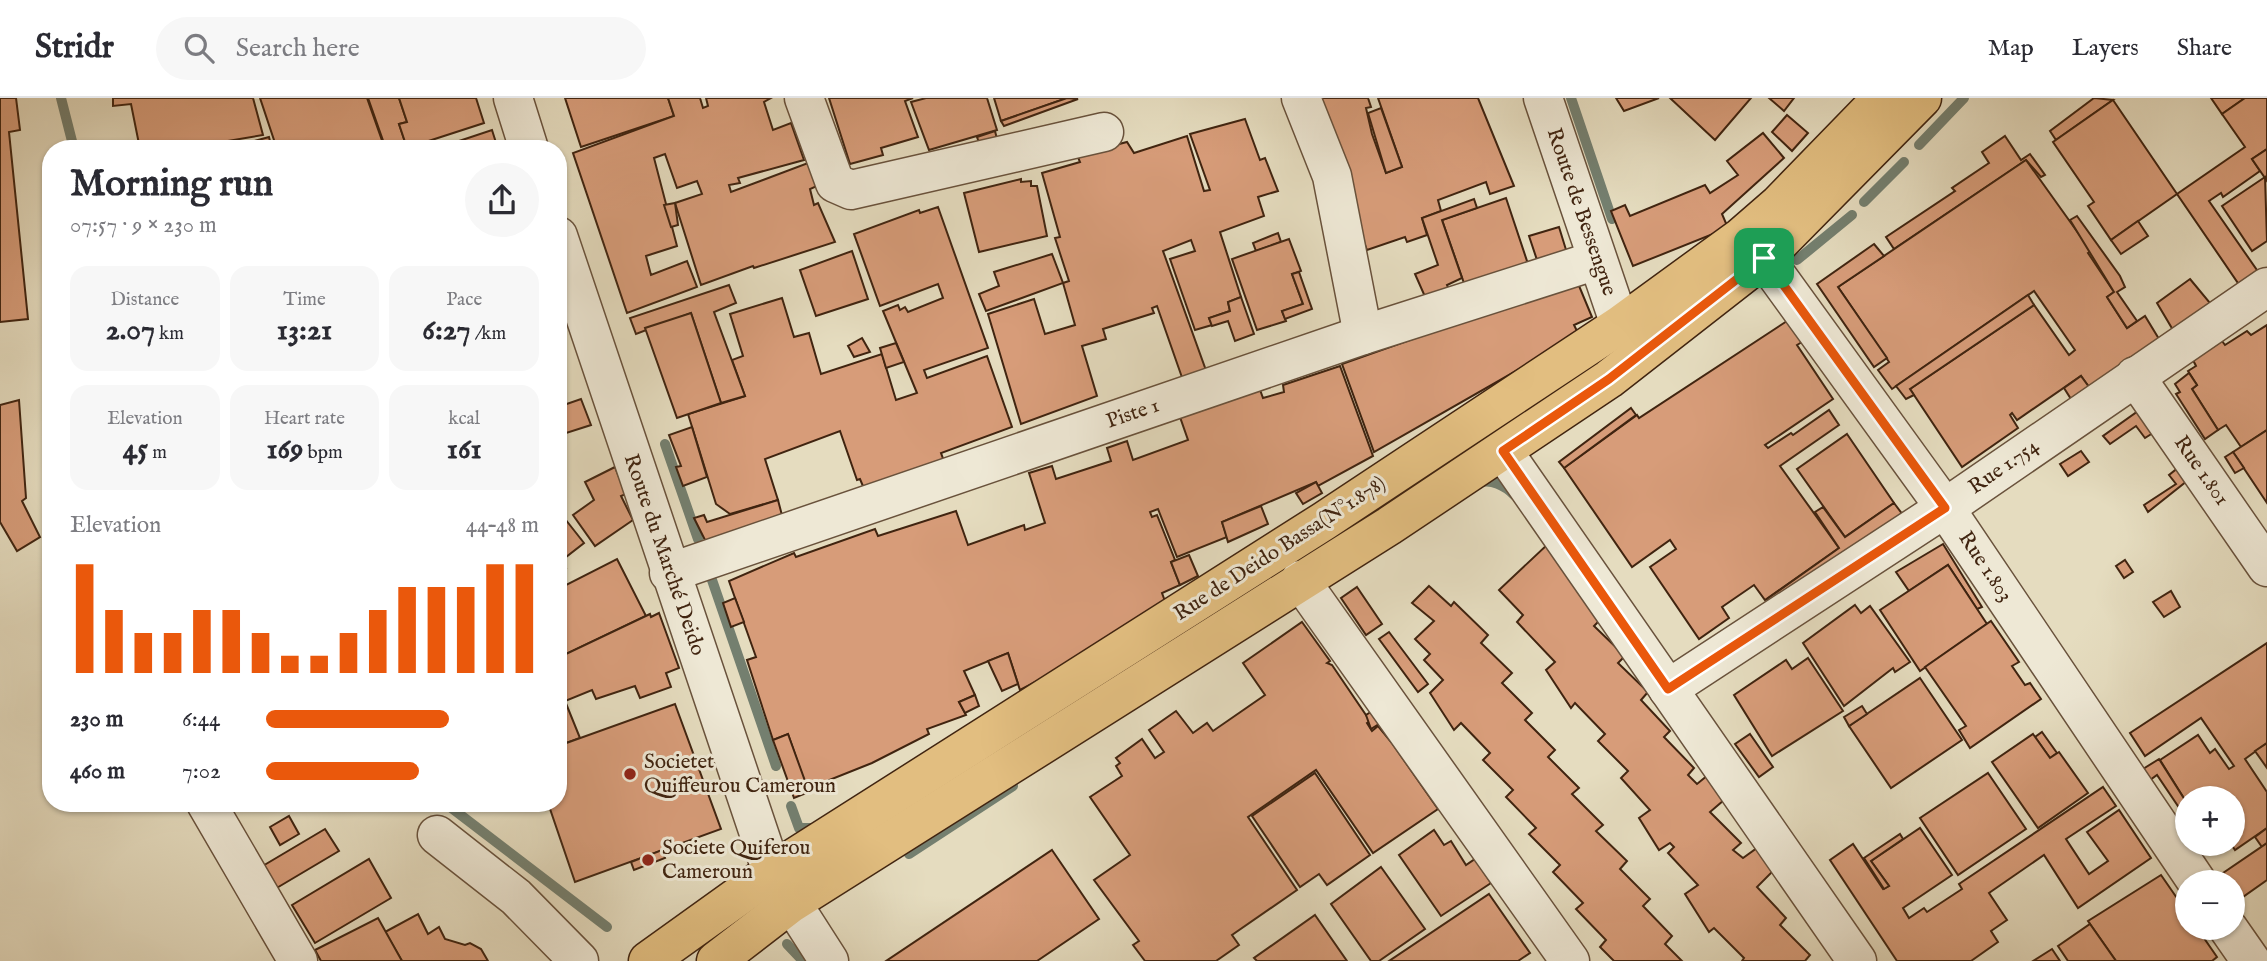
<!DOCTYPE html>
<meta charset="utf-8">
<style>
body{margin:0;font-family:"IM FELL English",serif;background:#f7f7f7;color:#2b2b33;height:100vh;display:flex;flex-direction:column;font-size:26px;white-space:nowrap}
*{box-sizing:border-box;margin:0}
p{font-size:23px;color:#7c7c81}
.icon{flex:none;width:38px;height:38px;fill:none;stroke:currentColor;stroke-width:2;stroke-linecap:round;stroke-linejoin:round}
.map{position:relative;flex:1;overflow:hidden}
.sheet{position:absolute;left:42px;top:42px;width:525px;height:672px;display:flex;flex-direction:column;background:#fff;border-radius:28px;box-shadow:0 2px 5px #0004}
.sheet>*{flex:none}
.buttons{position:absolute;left:2175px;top:688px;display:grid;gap:14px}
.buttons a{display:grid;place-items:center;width:70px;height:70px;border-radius:50%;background:#fff;box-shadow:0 2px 5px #0004;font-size:35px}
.pin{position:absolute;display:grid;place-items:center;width:60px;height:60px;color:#fff;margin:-30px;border-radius:14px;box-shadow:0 4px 10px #0006}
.round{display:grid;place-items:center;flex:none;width:74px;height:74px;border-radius:37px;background:#f7f7f7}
.overview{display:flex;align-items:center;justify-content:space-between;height:119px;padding:0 28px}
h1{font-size:38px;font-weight:800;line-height:52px}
.figures{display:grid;grid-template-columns:repeat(3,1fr);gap:10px;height:119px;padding:7px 28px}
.figures div{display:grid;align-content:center;border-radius:18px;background:#f7f7f7;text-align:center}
.figures b{font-size:30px;font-weight:800}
.figures small{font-size:19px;font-weight:400}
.figures p{font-size:19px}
.chart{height:196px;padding:14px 28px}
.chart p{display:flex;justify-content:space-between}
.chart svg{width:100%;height:126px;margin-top:7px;stroke:#ea580c;stroke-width:6}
ul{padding:0 28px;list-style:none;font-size:23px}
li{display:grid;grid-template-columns:112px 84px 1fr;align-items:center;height:52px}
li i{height:18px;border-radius:9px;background:#ea580c}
header{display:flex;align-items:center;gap:42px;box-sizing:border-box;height:98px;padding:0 35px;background:#fff;border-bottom:2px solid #e1e1e2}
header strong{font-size:33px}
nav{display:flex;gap:38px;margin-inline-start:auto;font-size:24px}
.search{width:490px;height:63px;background:#f7f7f7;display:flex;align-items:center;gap:18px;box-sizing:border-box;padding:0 24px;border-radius:38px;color:#7c7c81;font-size:26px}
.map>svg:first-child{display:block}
</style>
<header>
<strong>Stridr</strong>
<div class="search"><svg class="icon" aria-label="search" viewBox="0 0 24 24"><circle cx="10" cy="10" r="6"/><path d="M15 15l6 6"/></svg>Search here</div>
<nav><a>Map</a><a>Layers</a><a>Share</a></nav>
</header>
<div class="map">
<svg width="2267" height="863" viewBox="0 0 2267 863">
<rect width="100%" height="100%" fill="#e5dcbf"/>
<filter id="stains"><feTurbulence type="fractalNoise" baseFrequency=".00286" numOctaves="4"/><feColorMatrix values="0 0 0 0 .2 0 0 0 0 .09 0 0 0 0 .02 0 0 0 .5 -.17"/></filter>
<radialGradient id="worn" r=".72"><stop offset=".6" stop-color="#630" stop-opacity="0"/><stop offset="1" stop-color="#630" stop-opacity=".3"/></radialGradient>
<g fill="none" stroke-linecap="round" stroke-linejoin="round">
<g stroke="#747f6f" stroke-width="10">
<polyline points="61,0 74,51"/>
<polyline points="1571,0 1612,121"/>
<polyline points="1919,47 1964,0"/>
<polyline points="1864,104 1904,64"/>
<polyline points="1797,162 1852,117"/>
<polyline points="665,346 698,441"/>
<path d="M1479 385C1490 380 1506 388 1514 397"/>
<polyline points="712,482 776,668"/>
<polyline points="445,705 607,829"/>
<polyline points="791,708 799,730 813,730"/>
<polyline points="909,756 1013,688"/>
<polyline points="787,846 803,863"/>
</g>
</g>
<g fill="#d79c79" stroke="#402410" stroke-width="2">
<polygon points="0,0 16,0 20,32 9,34 28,221 0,224"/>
<polygon points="113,0 253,0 263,37 180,51 140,51 131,6 113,8"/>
<polygon points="260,0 367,0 385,51 277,51"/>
<polygon points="368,0 399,0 407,24 399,26 407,50 386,51"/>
<polygon points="399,0 476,0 484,25 407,50 399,26 407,24"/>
<polygon points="565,0 668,0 674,18 581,49"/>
<polygon points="668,0 700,0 703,10 708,8 706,0 771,0 764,4 773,32 791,25 804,62 738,80 740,85 729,87 731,94 808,65 817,88 810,91 814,107 818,105 835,144 754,170 753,168 701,187 675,105 702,96 697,83 677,90 665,56 654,60 677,148 646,158 651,177 687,163 697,189 627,215 573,55 674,18"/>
<polygon points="829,0 913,0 905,3 918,39 881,50 883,57 850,66"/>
<polygon points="926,0 987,0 997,32 929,52 911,4"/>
<polygon points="994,0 1067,0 1001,23"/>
<polygon points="1067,0 1078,1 1004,28 1001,23"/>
<polygon points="1308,0 1368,0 1371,9 1366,10 1372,36 1386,75 1402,69 1378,0 1478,0 1514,88 1490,96 1486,84 1438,102 1441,113 1422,120 1427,137 1407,144 1405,139 1367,152"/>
<polygon points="1616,0 1659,0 1624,13"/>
<polygon points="1670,0 1751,0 1715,42"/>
<polygon points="1769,0 1794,0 1784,13"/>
<polygon points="2094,0 2113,2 2056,42 2050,33"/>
<polygon points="2211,0 2245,0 2222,16"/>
<polygon points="2245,0 2267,0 2267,51 2252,61 2260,73 2223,99 2221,95 2209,103 2259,175 2240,188 2177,96 2245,49 2222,16"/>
<polygon points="2113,2 2177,96 2111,142 2088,108 2094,104 2053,44"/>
<polygon points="1381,10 1402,69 1386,75 1368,15"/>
<polygon points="1787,17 1808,35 1792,53 1772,34"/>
<polygon points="1245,21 1260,62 1265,60 1278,93 1258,99 1264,118 1220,134 1241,199 1228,204 1230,213 1209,220 1212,227 1195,232 1170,161 1195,153 1191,142 1163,153 1208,278 1185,288 1157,208 1152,210 1154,215 1103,231 1106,241 1082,248 1097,298 1021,326 988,216 1034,201 1045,236 1075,227 1063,185 1069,183 1055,140 1060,139 1042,75 1080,64 1077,57 1127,44 1134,55 1187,38 1204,93 1210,92 1190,36"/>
<polygon points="492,32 498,51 435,51"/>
<polygon points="995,33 997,41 980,47 977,39"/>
<polygon points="1763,35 1784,60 1722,116 1728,130 1633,168 1611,113 1625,107 1630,118 1705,87 1710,95 1738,77 1727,63"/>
<polygon points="2005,38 2021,62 2030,56 2045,77 2041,79 2026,62 1894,151 1886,139 1955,93 1952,90 1989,65 1982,54"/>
<polygon points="269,39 272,51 236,51 236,48"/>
<polygon points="2267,51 2267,83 2252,61"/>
<polygon points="2026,62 2091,153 2088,155 2114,194 2107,199 2127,230 2145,218 2159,241 2089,289 2081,278 2017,322 2012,315 2010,317 2018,330 1962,369 1910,291 2034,207 2069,257 2075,252 2034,193 1892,291 1878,272 1889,264 1838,189"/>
<polygon points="2265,79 2267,143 2252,153 2222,108"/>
<polygon points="1021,81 1021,84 1031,83 1031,88 1037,88 1047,138 979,154 964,95"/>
<polygon points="1506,100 1528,166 1465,188 1442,122"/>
<polygon points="1474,101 1477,110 1442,122 1462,180 1447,187 1453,200 1430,210 1415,176 1438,167 1422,120"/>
<polygon points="675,105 678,127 671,129 664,107"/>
<polygon points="938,109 988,250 924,272 927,280 987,258 1012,329 941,355 945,366 865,393 860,381 857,382 840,333 765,361 778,402 730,416 716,406 688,316 745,298 732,262 743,258 730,216 782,200 794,239 809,235 821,276 882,256 896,302 917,295 883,213 898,207 900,212 905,209 908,214 943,200 938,186 880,208 854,136 919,112 920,115"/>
<polygon points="2077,118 2120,178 2125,189 2117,194 2137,223 2127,230 2107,199 2114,194 2070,122"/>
<polygon points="2138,123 2148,138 2121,156 2111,142"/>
<polygon points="1559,129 1567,155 1538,165 1529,138"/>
<polygon points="1278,135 1281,144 1256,153 1253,145"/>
<polygon points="1289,141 1301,173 1292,176 1303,206 1282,213 1286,223 1257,232 1232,161"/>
<polygon points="1874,146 1884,158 1838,189 1887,260 1874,269 1817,186"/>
<polygon points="852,153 868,201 816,218 800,172"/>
<polygon points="1052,156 1063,185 986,213 979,196 999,188 994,174"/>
<polygon points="1299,174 1312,211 1285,221 1282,213 1303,206 1292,176"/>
<polygon points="2190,181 2210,205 2173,232 2157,205"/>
<polygon points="1577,183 1592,219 1574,227 1579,237 1374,354 1342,266"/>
<polygon points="729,187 736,205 714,214 745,298 721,305 691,215 636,236 630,220"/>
<polygon points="2028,197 2034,207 1910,291 1914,297 1906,301 1896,288"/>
<polygon points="1241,199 1254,236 1235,243 1228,223 1212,228 1209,220 1230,213 1228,204"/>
<polygon points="691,215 721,305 677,320 645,230"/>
<polygon points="1787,223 1802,244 1797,247 1833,301 1765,347 1768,350 1791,335 1793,337 1829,312 1839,327 1780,368 1839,450 1765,502 1754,487 1722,509 1729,520 1699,541 1650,469 1676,451 1670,442 1632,469 1564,370 1637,317 1639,320"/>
<polygon points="2267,227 2267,332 2241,349 2226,327 2218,332 2192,291 2197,287 2188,273 2196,268 2193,262 2222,243 2225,247 2247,233 2251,237"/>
<polygon points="862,240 870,254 854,259 848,248"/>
<polygon points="896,245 904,264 886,270 880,250"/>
<polygon points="1340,268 1373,358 1318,388 1316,384 1222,424 1227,439 1177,459 1158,411 1150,414 1152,419 1157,417 1175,462 1171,464 1180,487 1162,495 1166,506 1093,554 1020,592 1008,555 964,573 975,597 959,604 966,617 927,631 929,636 872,665 807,691 788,636 773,642 747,562 756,559 729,483 794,455 796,459 875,431 878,438 956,413 968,447 1024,427 1025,432 1045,425 1029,375 1052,368 1056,381 1111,363 1107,350 1127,343 1133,362 1188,342 1180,319 1259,289 1263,300 1284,294 1283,287"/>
<polygon points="2189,275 2197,287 2192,291 2218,332 2205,341 2176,296 2180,294 2175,286"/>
<polygon points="2081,278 2089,289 2071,301 2064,290"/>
<polygon points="581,301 591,327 560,337 558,309"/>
<polygon points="19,302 26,400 22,403 40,439 17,453 0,424 0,307"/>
<polygon points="1631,310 1636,317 1564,370 1559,364"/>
<polygon points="2141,311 2156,333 2145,340 2136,328 2110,346 2103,338"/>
<polygon points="692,329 707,379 683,388 676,369 681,368 669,337"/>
<polygon points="2267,332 2267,405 2233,354"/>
<polygon points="1847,336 1894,405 1845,439 1797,371"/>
<polygon points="2081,353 2089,364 2068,378 2060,366"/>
<polygon points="2233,354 2244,370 2235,375 2225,359"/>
<polygon points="2188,362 2197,375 2148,414 2144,407 2176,386 2169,377"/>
<polygon points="615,369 626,396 621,398 633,422 595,448 573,417 594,402 585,384"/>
<polygon points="1316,384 1322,395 1303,406 1296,395"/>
<polygon points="778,402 784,425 710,452 694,420 704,417 707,424"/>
<polygon points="1894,405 1903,417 1773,509 1767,501 1839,450 1815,414 1823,409 1845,439"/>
<polygon points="1261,408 1268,426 1228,444 1222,424"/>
<polygon points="558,412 584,445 561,463 566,470 558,477"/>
<polygon points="1549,445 1601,521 1594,528 1625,558 1618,565 1648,594 1641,602 1670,633 1664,639 1694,670 1688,677 1697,686 1708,677 1724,702 1710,714 1741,745 1733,752 1743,760 1757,750 1773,773 1757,789 1786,820 1780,827 1810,857 1805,863 1742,863 1744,860 1714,830 1709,834 1685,796 1698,787 1668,755 1674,749 1670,745 1659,752 1639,720 1650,712 1621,680 1628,673 1598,643 1605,636 1575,605 1571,610 1546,572 1555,564 1517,524 1523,517 1499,492"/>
<polygon points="1943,446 1982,509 1977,511 1948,467 1909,493 1896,474"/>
<polygon points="1189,457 1198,478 1180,487 1171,464"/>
<polygon points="617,461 646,518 562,558 558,550 558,491"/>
<polygon points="2125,462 2133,474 2124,480 2116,468"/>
<polygon points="1948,467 1987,526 1920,573 1880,512"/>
<polygon points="1429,488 1451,508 1454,504 1488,537 1481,545 1512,575 1502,585 1532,615 1525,622 1555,652 1548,659 1579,690 1572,696 1603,727 1596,733 1627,763 1620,771 1650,801 1643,808 1672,838 1665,846 1682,863 1614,863 1600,849 1606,842 1576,811 1583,805 1553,774 1560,767 1529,736 1536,730 1506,699 1513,692 1483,662 1490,655 1461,625 1454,632 1430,595 1443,582 1424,562 1430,556 1415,541 1434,523 1412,505"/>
<polygon points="1357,489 1382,526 1366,537 1341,500"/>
<polygon points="2171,493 2180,509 2164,519 2153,504"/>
<polygon points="735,500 744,524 731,529 723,505"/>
<polygon points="1855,507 1861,515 1870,508 1910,564 1895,574 1893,570 1844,608 1803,545"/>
<polygon points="659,515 679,570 666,575 671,589 640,600 635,588 596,601 592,592 565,603 580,640 558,648 558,550 562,558 650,516 651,519"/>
<polygon points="1991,523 2019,564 2012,568 2025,587 2030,585 2041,601 1970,650 1959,632 1966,628 1925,569"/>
<polygon points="1302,524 1330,563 1327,565 1332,567 1370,623 1367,625 1372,633 1378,628 1392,645 1438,711 1373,755 1316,672 1248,719 1297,792 1232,837 1239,847 1216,863 1145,863 1133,847 1139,843 1094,782 1130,757 1090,699 1122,678 1116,668 1120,665 1116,660 1142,641 1155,660 1164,654 1149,632 1176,613 1193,635 1207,625 1213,633 1265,597 1243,565"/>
<polygon points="1389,534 1428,586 1418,594 1379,541"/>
<polygon points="2267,545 2267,645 2245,661 2267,694 2267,730 2235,752 2231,746 2233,700 2200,700 2196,694 2185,702 2160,662 2198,637 2210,655 2215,651 2229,671 2234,668 2201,620 2145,658 2130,635"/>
<polygon points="1008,555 1018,586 1002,593 988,563"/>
<polygon points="1808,560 1843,613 1772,658 1734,597 1786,562 1792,571"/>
<polygon points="1920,580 1962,642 1891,690 1849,628"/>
<polygon points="975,597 979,608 965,615 959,604"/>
<polygon points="675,606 721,731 575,784 548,705 558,705 558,648"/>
<polygon points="1862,608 1867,616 1849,628 1844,619"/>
<polygon points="1374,612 1382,624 1371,631 1366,617"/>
<polygon points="2042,634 2057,655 2050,660 2035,639"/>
<polygon points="788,636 809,694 794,700 773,642"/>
<polygon points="1750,636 1773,669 1759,679 1735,646"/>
<polygon points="2033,636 2050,660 2059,654 2088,695 2038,730 1992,664"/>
<polygon points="2267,645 2267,670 2255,653"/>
<polygon points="2159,661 2185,702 2196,694 2200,700 2188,700 2188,723 2157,677 2150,682 2143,671"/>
<polygon points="1315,675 1370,757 1327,787 1319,776 1300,789 1252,718"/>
<polygon points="1988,675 2026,731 1958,777 1920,720"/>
<polygon points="2103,689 2116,708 2066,741 2089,776 2108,763 2087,734 2119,712 2151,760 2078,810 2044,757 1989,795 2007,822 1991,833 1998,844 1971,863 1897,863 1830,762 1853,746 1883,791 1889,788 1871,763 1920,730 1952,777 1903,810 1909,820 1924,810 1927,814 1962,791 1959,786"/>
<polygon points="289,718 299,736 280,747 270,729"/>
<polygon points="2267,730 2267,745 2262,749 2255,739"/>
<polygon points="325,731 339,753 275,791 261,769"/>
<polygon points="1434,732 1444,747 1451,743 1466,767 1475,761 1491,785 1441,818 1399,757"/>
<polygon points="1900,736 1903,741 1871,763 1889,788 1884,791 1864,760"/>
<polygon points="2267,745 2267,782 2240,801 2233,790 2233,784 2229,784 2223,775"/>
<polygon points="662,752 665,760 634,772 631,764"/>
<polygon points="1052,752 1099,821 1037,863 886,863"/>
<polygon points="369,761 391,800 315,845 292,807"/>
<polygon points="1381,769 1425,831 1379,863 1371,863 1331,806"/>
<polygon points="2161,777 2188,816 2188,830 2197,830 2217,859 2212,863 2116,863 2088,823"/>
<polygon points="1489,796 1530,855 1518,863 1389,863"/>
<polygon points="418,816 428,836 439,829 445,841 465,847 470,845 481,851 488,863 402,863 385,834"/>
<polygon points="1315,817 1347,863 1257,863 1254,860"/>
<polygon points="378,820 402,863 321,863 315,852"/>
<polygon points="2090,826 2116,863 2068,863 2058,848"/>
<polygon points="2052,851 2060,863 2033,863"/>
</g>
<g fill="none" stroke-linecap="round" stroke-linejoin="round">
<g stroke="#69523c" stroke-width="41">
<g id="minor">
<polyline points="513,0 529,51"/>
<polyline points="804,0 835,85 851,92 1104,34"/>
<polyline points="1301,0 1332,78 1363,237"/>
<polyline points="1543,0 1620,227"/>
<polyline points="558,138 772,774 829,863"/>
<polyline points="1764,160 1945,410 2197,784"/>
<polyline points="2135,278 2267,469"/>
<polyline points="1503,353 1857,863"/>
<polyline points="669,475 1363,237 1597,162"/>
<polyline points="1300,482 1570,863"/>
<polyline points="1668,591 1945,410 2267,189"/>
<polyline points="206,705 298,863"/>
<polyline points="437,737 516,799 579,863"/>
<polyline points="2228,830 2251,863"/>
</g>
</g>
<g stroke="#402410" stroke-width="41">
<g id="major">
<polyline points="648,863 772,774 1324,423 1620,227 1741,139 1779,106 1882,0"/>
<polyline points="716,863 790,806 1389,428 1609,281 1764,160 1922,0"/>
</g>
</g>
<use href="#minor" stroke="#eee8d5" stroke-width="38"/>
<use href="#major" stroke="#e2be80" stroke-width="38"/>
</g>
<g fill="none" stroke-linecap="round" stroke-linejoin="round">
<g stroke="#fff" stroke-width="14">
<polygon id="route" points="1764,160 1945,410 1668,591 1503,353 1609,281"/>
</g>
<use href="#route" stroke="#ea580c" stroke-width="9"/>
</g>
<g fill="#8f2418" stroke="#eee8d5" stroke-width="2.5">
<circle cx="630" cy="676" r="7"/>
<circle cx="648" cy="762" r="7"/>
</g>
<g text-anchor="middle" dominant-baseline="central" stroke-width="6" stroke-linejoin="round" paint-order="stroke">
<g font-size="21" fill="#402410" stroke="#eee8d5">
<text transform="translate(1581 114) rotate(71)">Route de Bessengue</text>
<text transform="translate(1133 316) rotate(-19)">Piste 1</text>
<text transform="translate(2004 369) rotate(-35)">Rue 1.754</text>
<text transform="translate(2201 373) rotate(55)">Rue 1.801</text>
<text transform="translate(1280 451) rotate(-33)">Rue de Deido Bassa(N°1.878)</text>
<text transform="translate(664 457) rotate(71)">Route du Marché Deido</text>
<text transform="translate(1985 469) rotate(56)">Rue 1.803</text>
</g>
<g font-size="21" fill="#402410" stroke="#eee8d5" text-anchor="start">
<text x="644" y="664">Societet<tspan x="644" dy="24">Quiffeurou Cameroun</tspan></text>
<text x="662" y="750">Societe Quiferou<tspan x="662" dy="24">Cameroun</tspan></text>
</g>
</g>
<rect width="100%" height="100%" filter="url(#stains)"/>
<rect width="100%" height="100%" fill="url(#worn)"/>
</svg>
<div class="buttons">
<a>+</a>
<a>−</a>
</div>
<div class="pin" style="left:1764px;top:160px;background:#1e9e55"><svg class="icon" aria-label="arrive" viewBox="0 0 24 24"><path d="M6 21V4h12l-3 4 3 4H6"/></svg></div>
<section class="sheet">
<div class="overview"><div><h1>Morning run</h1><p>07:57 · 9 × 230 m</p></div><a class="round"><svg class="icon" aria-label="share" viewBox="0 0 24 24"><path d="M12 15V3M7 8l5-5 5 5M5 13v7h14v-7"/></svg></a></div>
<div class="figures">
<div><p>Distance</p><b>2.07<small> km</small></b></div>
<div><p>Time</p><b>13:21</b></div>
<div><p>Pace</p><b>6:27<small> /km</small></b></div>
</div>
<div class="figures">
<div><p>Elevation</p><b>45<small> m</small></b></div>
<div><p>Heart rate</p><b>169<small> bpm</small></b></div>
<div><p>kcal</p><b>161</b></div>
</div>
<div class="chart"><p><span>Elevation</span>44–48 m</p>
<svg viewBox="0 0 160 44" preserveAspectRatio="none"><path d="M5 44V6M15 44V22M25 44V30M35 44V30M45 44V22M55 44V22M65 44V30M75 44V38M85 44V38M95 44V30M105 44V22M115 44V14M125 44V14M135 44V14M145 44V6M155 44V6"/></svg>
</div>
<ul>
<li><b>230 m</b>6:44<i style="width:67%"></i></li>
<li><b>460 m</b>7:02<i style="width:56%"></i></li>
</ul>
</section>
</div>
